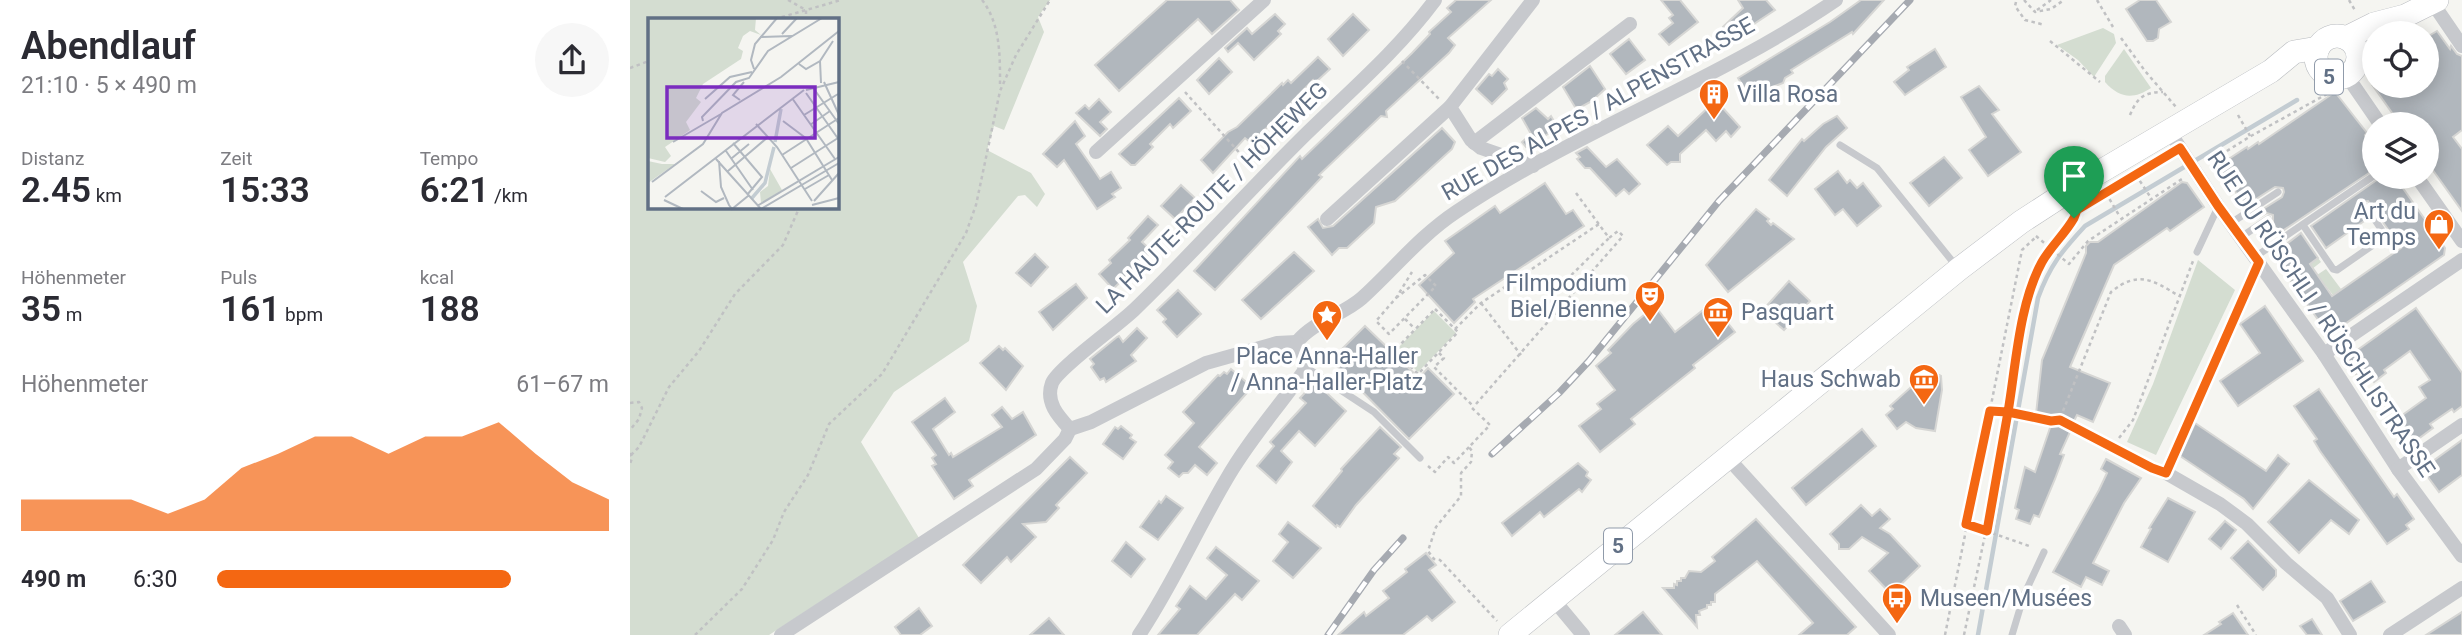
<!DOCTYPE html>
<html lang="de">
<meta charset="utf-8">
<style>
body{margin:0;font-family:Roboto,sans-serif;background:#f7f7f7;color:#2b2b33;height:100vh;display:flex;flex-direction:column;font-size:26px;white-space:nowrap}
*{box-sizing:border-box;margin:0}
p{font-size:23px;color:#7c7c81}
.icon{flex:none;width:38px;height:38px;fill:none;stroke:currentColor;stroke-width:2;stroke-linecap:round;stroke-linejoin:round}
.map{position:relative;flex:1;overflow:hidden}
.drawer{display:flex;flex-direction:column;background:#fff;width:630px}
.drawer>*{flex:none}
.fabs{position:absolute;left:1732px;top:21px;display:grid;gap:14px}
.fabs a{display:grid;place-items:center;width:77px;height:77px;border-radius:50%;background:#fff;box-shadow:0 4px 18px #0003;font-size:35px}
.pin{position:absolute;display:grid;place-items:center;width:60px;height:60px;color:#fff;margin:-72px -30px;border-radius:50% 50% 50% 0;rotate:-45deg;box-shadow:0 0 7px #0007}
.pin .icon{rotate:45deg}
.round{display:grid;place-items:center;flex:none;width:74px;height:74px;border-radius:37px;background:#f7f7f7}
.overview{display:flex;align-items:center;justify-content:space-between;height:119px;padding:0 21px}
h1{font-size:38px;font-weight:600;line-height:52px}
.metrics{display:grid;grid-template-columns:repeat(3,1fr);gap:10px;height:119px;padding:7px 21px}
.metrics div{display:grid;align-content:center}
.metrics b{font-size:35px;font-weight:600}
.metrics small{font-size:19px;font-weight:400}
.metrics p{font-size:19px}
.chart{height:196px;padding:14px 21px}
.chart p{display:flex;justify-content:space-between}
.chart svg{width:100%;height:126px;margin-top:7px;fill:#f46712;opacity:.7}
ul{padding:0 21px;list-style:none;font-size:23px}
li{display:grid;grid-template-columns:112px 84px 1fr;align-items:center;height:52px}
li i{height:18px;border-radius:9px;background:#f46712}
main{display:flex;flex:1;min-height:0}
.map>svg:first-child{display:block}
</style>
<main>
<section class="drawer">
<div class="overview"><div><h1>Abendlauf</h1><p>21:10 · 5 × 490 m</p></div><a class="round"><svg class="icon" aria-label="share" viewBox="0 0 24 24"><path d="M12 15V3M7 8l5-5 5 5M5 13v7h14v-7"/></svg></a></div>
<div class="metrics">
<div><p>Distanz</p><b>2.45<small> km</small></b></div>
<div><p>Zeit</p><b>15:33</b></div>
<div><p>Tempo</p><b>6:21<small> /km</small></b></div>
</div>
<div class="metrics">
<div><p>Höhenmeter</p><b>35<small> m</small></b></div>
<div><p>Puls</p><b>161<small> bpm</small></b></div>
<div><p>kcal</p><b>188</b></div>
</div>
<div class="chart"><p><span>Höhenmeter</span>61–67 m</p>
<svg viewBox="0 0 160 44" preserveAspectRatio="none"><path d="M0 44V33L10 33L20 33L30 33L40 38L50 33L60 22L70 17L80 11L90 11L100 17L110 11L120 11L130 6L140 17L150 27L160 33V44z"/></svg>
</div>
<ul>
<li><b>490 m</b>6:30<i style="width:75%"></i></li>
</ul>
</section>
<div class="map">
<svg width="1832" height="635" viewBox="0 0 1832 635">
<rect width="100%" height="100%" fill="#f5f5f1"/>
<g fill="#d4ddd1" fill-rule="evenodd">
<path d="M0 0H420L408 17 414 32 374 130 364 126 357 150 401 173 415 194 407 207 395 195 388 196 333 262 347 306 339 341 264 392 231 442 289 538 139 635H0ZM19 19H206V206H19Z"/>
<polygon points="1473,28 1484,34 1486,43 1464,77 1448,60 1427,45"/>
<path d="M1494 49 1521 88C1503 100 1489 98 1475 82V76Z"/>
<polygon points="1688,258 1691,262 1682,269 1687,275 1696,269 1711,289 1703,295 1692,281 1662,281 1659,278"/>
<polygon points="1568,260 1605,290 1526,455 1497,442 1523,384"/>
<polygon points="804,311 826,333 788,372 766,350"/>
</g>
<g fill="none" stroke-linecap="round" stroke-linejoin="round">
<path stroke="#c3ccd2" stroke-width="4.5" d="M1348 635 1408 298C1420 265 1432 251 1455 226L1667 100"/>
</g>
<g fill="#b1b7bd" stroke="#d6d6d4" stroke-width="2">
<polygon points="537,0 600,0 609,10 582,34 568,19 489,91 465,65"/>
<polygon points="826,0 861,0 818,38 825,45 819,53 756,111 757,117 751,116 689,175 692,177 585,290 564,271 670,156 672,159 782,53 800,34 799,32 821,12 817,8"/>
<polygon points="1031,0 1050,0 1068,22 1039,45 1029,34 1043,23 1039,18 1043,15"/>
<polygon points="1108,0 1136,0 1145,10 1095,43 1093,27 1113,8"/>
<polygon points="1231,0 1254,0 1223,34 1222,32 1161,70 1163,73 1155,78 1153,83 1137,89 1136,86 1119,96 1108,78 1200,22"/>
<polygon points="1510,0 1526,0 1541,22 1529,29 1528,38 1523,41 1517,41 1496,9"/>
<polygon points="645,14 655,24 648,31 651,34 624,60 608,43 598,52 595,48 617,28 622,34"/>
<polygon points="723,14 739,30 713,56 698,39"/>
<polygon points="1807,31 1820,49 1821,46 1827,54 1832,56 1832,130 1823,137 1832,149 1832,211 1797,162 1797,124 1770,124 1743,86 1797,86 1797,37"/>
<polygon points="999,39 1015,60 996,74 980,54"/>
<polygon points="1305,49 1316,67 1275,95 1264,82 1279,70 1277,67"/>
<polygon points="688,57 700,69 685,83 683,80 630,135 628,134 620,142 615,138 583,173 571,160 598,132 607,127 652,83 653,85 658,80 661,83"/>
<polygon points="589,58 602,72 579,94 567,80"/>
<polygon points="960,66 975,89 962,101 951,107 945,107 933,87"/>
<polygon points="868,69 878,79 874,83 877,89 862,104 846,89 859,74 862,76"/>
<polygon points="1349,86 1369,110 1362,114 1391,152 1358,176 1339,150 1356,137 1331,97"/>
<polygon points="1705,92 1737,133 1735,135 1745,149 1745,169 1639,240 1632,230 1643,222 1643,215 1637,213 1625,220 1622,216 1652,197 1654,192 1653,188 1645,187 1615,206 1588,166 1617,147 1618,149 1628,142 1629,144"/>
<polygon points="549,98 561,111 543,128 540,124 520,144 523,147 505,165 501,165 489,154"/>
<polygon points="469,99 481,112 470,122 477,129 470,136 446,113 455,105 459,109"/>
<polygon points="1084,102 1089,108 1091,106 1110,127 1101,137 1096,131 1086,141 1076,130 1050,154 1050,162 1041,162 1037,165 1017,145 1038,126 1048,136"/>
<polygon points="906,108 918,119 921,116 928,128 896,147 892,142 901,134 892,118"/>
<polygon points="1207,116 1217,128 1196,147 1157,196 1139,180 1172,139 1174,141 1193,124"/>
<polygon points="445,121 455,136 446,144 460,164 470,179 481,172 491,188 482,194 485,197 467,209 434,160 427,167 413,154"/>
<polygon points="812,128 825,142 822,149 765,201 746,207 744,223 717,248 709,248 702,255 678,227 688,219 693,228 703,226"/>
<polygon points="957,147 976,167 987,159 1010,184 999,194 994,189 986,196 960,168 955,168 947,159 950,157 946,153"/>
<polygon points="1314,157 1332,178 1299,206 1280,183"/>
<polygon points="1208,171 1217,183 1220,180 1227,188 1233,183 1251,206 1227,226 1213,209 1205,215 1185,189"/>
<polygon points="1751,177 1765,177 1815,248 1814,255 1699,335 1642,255 1671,233 1688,258 1680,264 1702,296 1771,248 1738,201 1732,202 1730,207 1737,219 1696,248 1681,226"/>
<polygon points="1552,182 1557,183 1574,207 1540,231 1537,228 1484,265 1440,367 1480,383 1463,422 1447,415 1444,421 1430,414 1425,417 1425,424 1440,432 1430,454 1434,455 1425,479 1409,517 1404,515 1400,524 1386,519 1389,510 1385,508 1395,467 1405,472 1423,419 1406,414 1412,360 1456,253 1456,246 1460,242 1468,242"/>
<polygon points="915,183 936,214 943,210 954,226 843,299 845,302 824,323 789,285 824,253 815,241 865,206 870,213"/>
<polygon points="551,185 565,198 545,219 531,206"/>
<polygon points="1126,209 1139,219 1137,221 1141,225 1143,223 1164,239 1098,292 1076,265"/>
<polygon points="518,216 528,225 512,242 522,251 483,289 469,274 481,263 479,260 500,240 498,238"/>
<polygon points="664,252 684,271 631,319 612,300"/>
<polygon points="405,254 418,267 401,286 386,273"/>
<polygon points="1159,281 1180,301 1154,330 1132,311"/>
<polygon points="446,284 457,298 423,330 409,312"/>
<polygon points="548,290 571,314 547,337 533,322 536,319 527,310"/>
<polygon points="1082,303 1105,332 1063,365 1065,368 1001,419 1005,424 970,452 949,426 971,409 967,404 985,390 966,366 981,353 978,350 1003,324 1025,306 1045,332"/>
<polygon points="1635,306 1673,361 1608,406 1590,381 1630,353 1610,324"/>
<polygon points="1786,308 1832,373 1832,406 1824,412 1822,409 1800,424 1803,428 1776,448 1760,424 1796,398 1789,387 1800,380 1780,351 1754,370 1756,373 1744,382 1741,378 1733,384 1715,359"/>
<polygon points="735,326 789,378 798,368 824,394 779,439 701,360"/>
<polygon points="507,328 517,338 501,355 506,361 476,382 474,378 470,380 461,367 464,364 460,359 487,337 489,336 493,342"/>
<polygon points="369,346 373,350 375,348 393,366 376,390 350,363"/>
<polygon points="601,369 622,387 569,447 587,463 577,475 565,465 558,473 553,473 549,477 538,468 543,462 535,455 564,423 553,412 588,375 590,376 594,372 597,374"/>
<polygon points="1305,373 1311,376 1312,390 1305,431 1286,428 1276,422 1267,429 1256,415 1263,409 1260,406 1290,379"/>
<polygon points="685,382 716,411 685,446 669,431 651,451 662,462 646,483 627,466 644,446 640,442 676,403 670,398"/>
<polygon points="1689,389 1764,497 1767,494 1784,519 1776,525 1779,529 1757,544 1690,451 1684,441 1687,439 1664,406"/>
<polygon points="315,398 325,412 303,429 319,455 321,453 323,457 372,427 362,415 372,407 382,419 393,412 406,435 339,480 343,486 324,499 302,466 306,464 302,458 306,455 282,422"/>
<polygon points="1565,423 1636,471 1648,455 1659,464 1623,509 1614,499 1550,456"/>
<polygon points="491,426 502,435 500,438 506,442 493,459 473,444 485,427 488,429"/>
<polygon points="750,427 771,447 764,454 769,458 726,505 710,527 707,525 706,527 683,506 712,471 711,469"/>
<polygon points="1232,429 1246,446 1176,505 1162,488"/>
<polygon points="1832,440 1832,475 1809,492 1792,469"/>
<polygon points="440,457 457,473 426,505 429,508 416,522 393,524 406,537 381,562 377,557 351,583 333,565"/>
<polygon points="1476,459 1511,478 1494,503 1463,563 1479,571 1472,585 1456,577 1451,587 1423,572 1469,490 1477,473 1471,469"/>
<polygon points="948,463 958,472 956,476 961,480 952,492 949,489 914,517 910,512 882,536 872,523"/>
<polygon points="1679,480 1729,520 1719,534 1701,520 1669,553 1638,522"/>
<polygon points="536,496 553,508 528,540 510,527 529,501 531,503"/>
<polygon points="1538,498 1565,512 1538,562 1511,547 1521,529 1519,528"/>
<polygon points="1231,505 1242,516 1250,509 1260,519 1250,528 1260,534 1290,566 1261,594 1239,571 1258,553 1232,537 1219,549 1209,549 1209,544 1200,534"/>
<polygon points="1126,519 1226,627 1217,635 1169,635 1183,623 1127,561 1085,594 1085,602 1081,602 1081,605 1077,605 1077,608 1069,611 1070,615 1066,615 1067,627 1033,588 1044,588 1044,584 1047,585 1047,581 1051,581 1051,578 1055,578 1059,571 1071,572 1085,561 1082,557"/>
<polygon points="1595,521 1606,530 1591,549 1579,539"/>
<polygon points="658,522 691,548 663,578 643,561 658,542 649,534"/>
<polygon points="1618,541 1646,570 1646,576 1633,590 1601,558"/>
<polygon points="496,542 515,559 501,577 482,561"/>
<polygon points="586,547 629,581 612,600 605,594 567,635 528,635 550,609 546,606 560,586 576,599 597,575 577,558"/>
<polygon points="796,553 806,565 799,570 825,602 802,621 797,616 773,635 708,635 734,612 736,616 759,598 753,591 777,572 775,569"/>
<polygon points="1741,581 1755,602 1723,621 1710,601"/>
<polygon points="289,608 302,626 290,635 271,635 265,627"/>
<polygon points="1013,612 1032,635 985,635"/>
<polygon points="1832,612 1832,635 1796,635"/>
<polygon points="1603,613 1618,635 1574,635 1591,624 1589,622"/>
<polygon points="419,618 434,635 400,635"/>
<polygon points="1682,619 1692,635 1677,635 1670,626"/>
</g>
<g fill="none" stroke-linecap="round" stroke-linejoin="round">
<g stroke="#b9bcc0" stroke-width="24">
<g id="primary">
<circle cx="1707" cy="57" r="21"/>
<polyline points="1716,38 1744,24 1775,16 1807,0"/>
<polyline points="880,635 1329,269 1391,222 1451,183 1641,71 1664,52 1688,48"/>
</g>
</g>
<g stroke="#c0c1c3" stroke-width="2.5" stroke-dasharray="3.5 3.5" stroke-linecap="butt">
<polyline points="158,0 176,10 176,19"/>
<path d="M352 0C371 24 370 58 370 87"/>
<polyline points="1394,0 1405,12 1421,9 1434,0"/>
<polyline points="1467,0 1483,27"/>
<polyline points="1719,0 1726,12"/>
<polyline points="1386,2 1385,6 1395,20 1415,25"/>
<polyline points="1407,10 1421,0"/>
<polyline points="145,19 211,0"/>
<polyline points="1491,38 1515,71 1546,107"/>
<polyline points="1420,41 1470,82"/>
<polyline points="772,61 809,99"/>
<polyline points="0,68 19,61"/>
<polyline points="555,92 623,168"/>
<path d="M1500 115C1507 98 1514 92 1533 92"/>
<polyline points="1608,115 1620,136"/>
<polyline points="1579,162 1621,136 1706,89"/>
<polyline points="1506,175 1521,198"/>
<polyline points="1476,193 1490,217"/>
<polyline points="1460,202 1520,166"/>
<polyline points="1406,236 1439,264 1458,241 1552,179"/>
<polyline points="766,298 795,275 806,286 759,334 746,321 766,298 782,272"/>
<polyline points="851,303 891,355"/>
<polyline points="929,308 917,299 979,238"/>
<polygon points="805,309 828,332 788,374 765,350"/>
<polyline points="775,319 785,329"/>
<polyline points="825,329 851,303 969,224"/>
<polyline points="809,353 814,358 804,367 844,407"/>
<polyline points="0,403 9,402 12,408 9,419 0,430"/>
<polyline points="846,404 993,236 988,231 979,238 946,193"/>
<polyline points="842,408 860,425 839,447 842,451 841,462 831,473 831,496 806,527 798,551 804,559 810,560 867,621"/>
<polyline points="1360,410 1381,412 1419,420"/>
<path d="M1433 411 1481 292C1508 270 1523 280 1549 296"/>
<polyline points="1489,438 1503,420 1563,261"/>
<polyline points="0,453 2,458 0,464"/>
<polyline points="1,455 9,447 39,387 69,351 105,294 153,245 170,206"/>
<polyline points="798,466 805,472 818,457 824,463 839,447"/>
<polyline points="1336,524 1402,547"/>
<polyline points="1607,605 1626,635"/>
<polyline points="65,635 112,589 143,540 154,512 178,475 199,424 252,374 336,233 346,205 370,91 386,55 420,0"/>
<polyline points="1315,635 1392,250 1407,236"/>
<polyline points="1334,635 1371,459 1397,303 1411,263 1438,229 1446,210"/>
</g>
<g stroke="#c7c9cd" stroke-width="7">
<polyline points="1210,145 1247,168 1327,267"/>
<polyline points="1601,223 1648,192"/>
<polyline points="1673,225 1703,269 1707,270 1756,236 1736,207"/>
<polyline points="1611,237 1638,219"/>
<polyline points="1567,252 1588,207"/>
<polyline points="1625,257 1745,175"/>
<polyline points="674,366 744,412 790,458"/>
<polyline points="1430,420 1522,468 1536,473 1629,262"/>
<polyline points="1382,635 1394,595 1414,552"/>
</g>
<g stroke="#c7c9cd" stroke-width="14">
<polyline points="1802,2 1832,46"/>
<polyline points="1717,76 1750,124"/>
<polyline points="1539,131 1588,206 1694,354 1768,469 1832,556"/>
<polyline points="844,143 1000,24"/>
<polyline points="466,152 634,0"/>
<polyline points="903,166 851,148 841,140 820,107 903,0"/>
<polyline points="1787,177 1832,241"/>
<polyline points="697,219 820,107"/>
<path d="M667 342C684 321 713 315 732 298 764 269 790 236 826 212 946 131 1086 82 1206 0"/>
<polyline points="1694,354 1832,260"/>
<path d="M440 429C428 416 415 402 422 383 429 367 489 325 505 309 564 252 618 191 676 134 721 90 767 51 805 0"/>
<polyline points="440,429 461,422 576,363 647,343 667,342"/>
<polyline points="1097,457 1259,635"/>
<polyline points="1768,469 1832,425"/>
<polyline points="1536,473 1590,504 1617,524 1656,563 1697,598 1720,635"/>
<polyline points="923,599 953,635"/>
<polyline points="1489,626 1495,635"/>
<polyline points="151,635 406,469 435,439 440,429"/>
<path d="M509 635C542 586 566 531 596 480 618 441 648 408 674 371L675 360 667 342"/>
<polyline points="1760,635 1832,588"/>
</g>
<use href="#primary" stroke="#fff" stroke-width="23"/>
<g stroke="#a6aab1" stroke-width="7">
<g id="rail">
<polyline points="862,454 929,393 959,361 1089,201 1280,0"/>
<polyline points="698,635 744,570 773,538"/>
</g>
</g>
<use href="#rail" stroke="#fff" stroke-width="4.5" stroke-dasharray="13" stroke-linecap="butt"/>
</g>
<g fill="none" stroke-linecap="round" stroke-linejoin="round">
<g stroke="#fff" stroke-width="14">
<path id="route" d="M1444 218C1435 234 1421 246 1412 262 1389 304 1386 365 1378 412L1360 411 1336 524 1357 531 1378 412 1421 421 1430 420 1522 468 1536 473 1629 262 1588 206 1550 148 1447 210 1444 218"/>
</g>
<use href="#route" stroke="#f46712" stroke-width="9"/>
</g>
<defs>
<g id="building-pin" transform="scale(1.575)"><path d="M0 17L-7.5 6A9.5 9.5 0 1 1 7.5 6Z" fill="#f46712" stroke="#fff"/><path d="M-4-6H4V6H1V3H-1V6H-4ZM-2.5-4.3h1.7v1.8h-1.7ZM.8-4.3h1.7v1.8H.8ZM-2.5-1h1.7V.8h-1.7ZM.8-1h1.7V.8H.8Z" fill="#fff"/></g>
<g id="shop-pin" transform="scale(1.575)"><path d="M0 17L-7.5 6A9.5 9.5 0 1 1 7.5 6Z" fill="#f46712" stroke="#fff"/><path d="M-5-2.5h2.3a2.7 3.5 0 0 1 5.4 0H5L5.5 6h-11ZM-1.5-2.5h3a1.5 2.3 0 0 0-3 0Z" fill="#fff"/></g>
<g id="theatre-pin" transform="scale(1.575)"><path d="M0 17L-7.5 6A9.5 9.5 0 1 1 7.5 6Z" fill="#f46712" stroke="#fff"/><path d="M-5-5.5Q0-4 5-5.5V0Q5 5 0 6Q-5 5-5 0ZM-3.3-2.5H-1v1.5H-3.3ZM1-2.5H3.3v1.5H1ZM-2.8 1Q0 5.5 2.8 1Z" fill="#fff"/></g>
<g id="museum-pin" transform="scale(1.575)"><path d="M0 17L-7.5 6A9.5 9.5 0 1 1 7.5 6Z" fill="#f46712" stroke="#fff"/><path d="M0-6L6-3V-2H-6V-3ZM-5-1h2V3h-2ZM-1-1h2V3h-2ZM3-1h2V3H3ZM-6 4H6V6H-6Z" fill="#fff"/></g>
<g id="sight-pin" transform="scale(1.575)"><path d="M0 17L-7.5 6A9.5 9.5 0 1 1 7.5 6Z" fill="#f46712" stroke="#fff"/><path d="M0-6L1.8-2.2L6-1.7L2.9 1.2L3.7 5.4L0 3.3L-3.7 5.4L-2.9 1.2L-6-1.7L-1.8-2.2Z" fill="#fff"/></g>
<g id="bus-pin" transform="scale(1.575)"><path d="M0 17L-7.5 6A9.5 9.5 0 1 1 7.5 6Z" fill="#f46712" stroke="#fff"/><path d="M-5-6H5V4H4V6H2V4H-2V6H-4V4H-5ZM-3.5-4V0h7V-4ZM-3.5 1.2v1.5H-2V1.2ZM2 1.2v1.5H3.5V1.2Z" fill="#fff"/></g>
</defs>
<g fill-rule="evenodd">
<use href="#building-pin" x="1084" y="94"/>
<use href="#shop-pin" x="1809" y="224"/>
<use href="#theatre-pin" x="1020" y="296"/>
<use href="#museum-pin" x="1088" y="312"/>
<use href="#sight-pin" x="697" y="315"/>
<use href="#museum-pin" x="1294" y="379"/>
<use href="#bus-pin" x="1267" y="598"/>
</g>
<g text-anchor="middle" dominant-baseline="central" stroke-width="7" stroke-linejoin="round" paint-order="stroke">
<g fill="#fff" stroke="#909baa" stroke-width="2">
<rect x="1685" y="59.5" width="28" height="35" rx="5"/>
<rect x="974" y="528.5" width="28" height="35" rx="5"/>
</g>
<g font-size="21" font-weight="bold" fill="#617085">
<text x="1699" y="77">5</text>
<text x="988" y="546">5</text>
</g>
<g font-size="23" fill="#617085" stroke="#fff" text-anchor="start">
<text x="1107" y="94">Villa Rosa</text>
<text x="1786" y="211" text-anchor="end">Art du<tspan x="1786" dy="26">Temps</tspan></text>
<text x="997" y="283" text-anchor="end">Filmpodium<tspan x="997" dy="26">Biel/Bienne</tspan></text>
<text x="1111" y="312">Pasquart</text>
<text x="697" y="356" text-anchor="middle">Place Anna-Haller<tspan x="697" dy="26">/ Anna-Haller-Platz</tspan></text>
<text x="1271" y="379" text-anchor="end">Haus Schwab</text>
<text x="1290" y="598">Museen/Musées</text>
</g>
<g font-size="23" fill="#617085" stroke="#fff">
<text transform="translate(968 109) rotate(-29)">RUE DES ALPES / ALPENSTRASSE</text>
<text transform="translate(582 198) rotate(-45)">LA HAUTE-ROUTE / HÖHEWEG</text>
<text transform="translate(1691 314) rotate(56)">RUE DU RÜSCHLI / RÜSCHLISTRASSE</text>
</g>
</g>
<g transform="translate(18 18)">
<rect width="191" height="191" fill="#f5f5f1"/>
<path d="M0 0H108L107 12 113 17 102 13 95 18 90 30 95 33 93 41 55 66 48 80 53 84 38 104 42 112 17 129 23 138 17 144 0 140ZM0 143 14 146H27L0 165ZM122 151 134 172 113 185 112 174 120 168Z" fill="#d4ddd1"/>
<path fill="none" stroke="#c3ccd2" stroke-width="3.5" d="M127 124 133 91M104 180 117 165 126 129"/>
<path fill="none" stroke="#b1b8c0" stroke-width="2" d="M134 16 149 0M112 19 144 18M172 43 173 65M151 46 158 51 172 43 185 23M106 51 103 42 107 26 129 0M176 64 191 97M166 71 191 106M158 72 191 64M158 75 191 122M144 80 187 141M57 81 82 59 104 54M92 82 85 77 96 64M156 97 190 76M55 103 54 99 88 64 101 60 120 33 174 0M135 103 159 121M108 106 129 129 164 183M162 107 182 93M159 122 184 162M25 124 73 96M85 125 114 159 99 177M78 133 105 172M134 137 191 100M84 140 101 126M68 141 113 191 191 145M71 143 73 169 81 187 84 191 100 178M143 150 190 120M80 153 120 119M4 164 55 126 74 95 133 59 191 13M157 171 181 157M53 173 68 184 76 180M17 179 156 72M16 182 35 191M166 183 191 155M164 187 191 180M109 188 191 139"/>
<path fill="#7b2cbf" fill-opacity="0.15" stroke="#7b2cbf" stroke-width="3.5" d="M19 69H167V120H19Z"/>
<rect width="191" height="191" fill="none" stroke="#617085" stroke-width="3.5"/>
</g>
</svg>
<div class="fabs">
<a><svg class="icon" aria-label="locate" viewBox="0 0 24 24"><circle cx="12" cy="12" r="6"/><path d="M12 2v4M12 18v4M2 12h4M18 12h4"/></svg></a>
<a><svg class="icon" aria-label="layers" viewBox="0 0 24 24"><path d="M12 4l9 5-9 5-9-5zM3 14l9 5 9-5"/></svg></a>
</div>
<div class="pin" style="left:1444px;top:218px;background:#1e9e55"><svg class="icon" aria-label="arrive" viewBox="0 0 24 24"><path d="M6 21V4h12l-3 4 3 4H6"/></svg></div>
</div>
</main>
